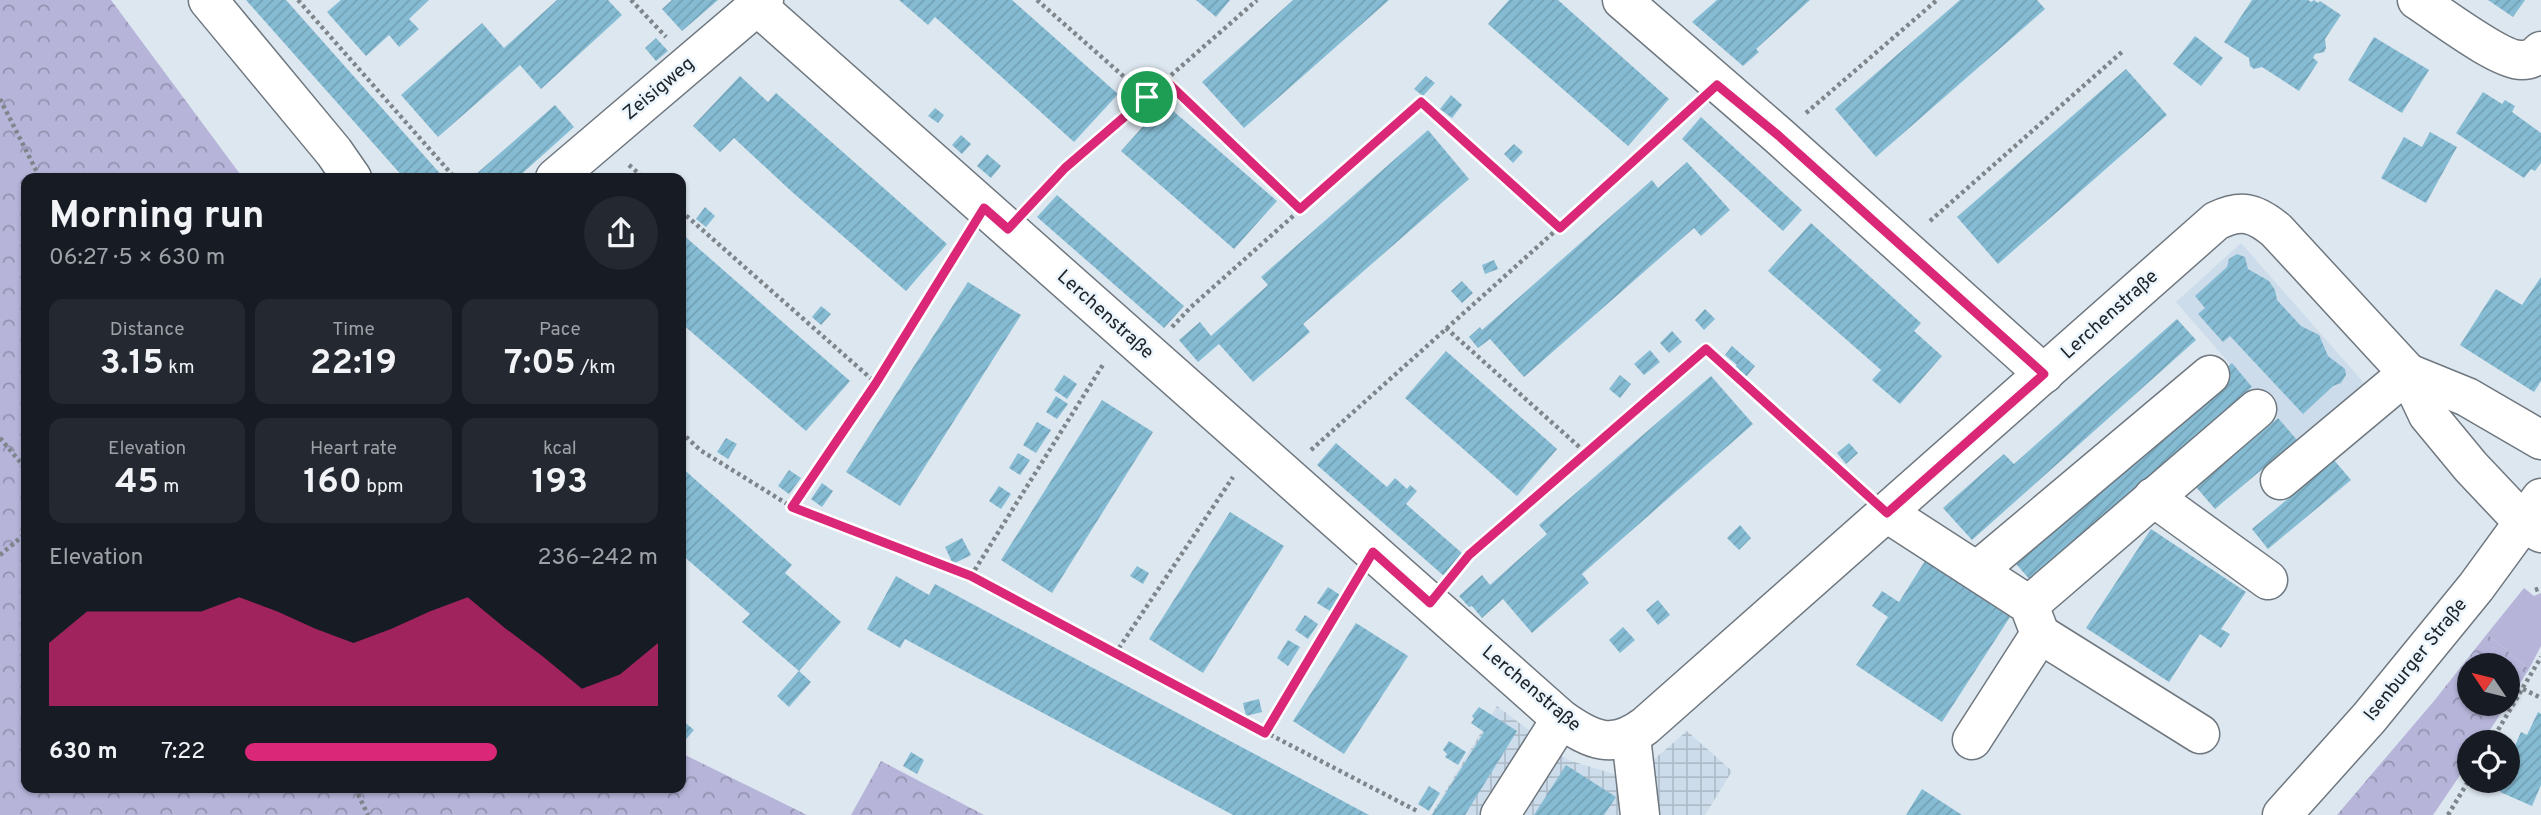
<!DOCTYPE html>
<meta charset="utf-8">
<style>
body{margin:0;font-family:Overpass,sans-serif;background:#242831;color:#f1f3f6;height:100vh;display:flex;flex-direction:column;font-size:26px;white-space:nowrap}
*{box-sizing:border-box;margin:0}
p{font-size:23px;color:#9ea1a6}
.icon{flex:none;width:38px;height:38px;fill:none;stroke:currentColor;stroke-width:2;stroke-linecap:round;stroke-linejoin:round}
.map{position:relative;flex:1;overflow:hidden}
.side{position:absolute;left:21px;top:173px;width:665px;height:620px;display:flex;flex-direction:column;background:#171b24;border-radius:14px;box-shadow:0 2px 5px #0004}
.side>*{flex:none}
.needle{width:46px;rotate:305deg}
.buttons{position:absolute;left:2457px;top:653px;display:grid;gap:14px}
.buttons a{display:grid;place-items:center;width:63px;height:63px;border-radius:50%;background:#171b24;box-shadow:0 2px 5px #0004;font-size:35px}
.pin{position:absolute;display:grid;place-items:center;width:60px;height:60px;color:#fff;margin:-30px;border:4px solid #fff;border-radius:50%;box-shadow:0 2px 7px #0007}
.round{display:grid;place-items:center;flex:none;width:74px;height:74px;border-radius:37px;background:#242831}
.overview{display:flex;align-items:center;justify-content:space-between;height:119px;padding:0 28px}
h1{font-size:38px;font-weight:700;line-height:52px}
.stats{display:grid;grid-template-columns:repeat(3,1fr);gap:10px;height:119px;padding:7px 28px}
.stats div{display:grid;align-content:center;border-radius:14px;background:#242831;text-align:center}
.stats b{font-size:35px;font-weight:700}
.stats small{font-size:19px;font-weight:400}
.stats p{font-size:19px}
.chart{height:196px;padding:14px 28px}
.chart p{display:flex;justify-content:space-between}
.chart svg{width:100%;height:126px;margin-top:7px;fill:#db2777;opacity:.7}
ul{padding:0 28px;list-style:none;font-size:23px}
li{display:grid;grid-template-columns:112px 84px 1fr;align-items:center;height:52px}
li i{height:18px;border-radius:9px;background:#db2777}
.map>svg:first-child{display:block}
</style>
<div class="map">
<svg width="2541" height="815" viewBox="0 0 2541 815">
<defs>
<pattern id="industrial-grid" width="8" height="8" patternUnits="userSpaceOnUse" patternTransform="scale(1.75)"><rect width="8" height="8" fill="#ccdcea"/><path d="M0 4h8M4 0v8" fill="none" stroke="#afbdc9"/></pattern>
<pattern id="forest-crowns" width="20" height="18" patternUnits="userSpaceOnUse" patternTransform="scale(1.75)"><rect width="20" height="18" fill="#b6b4d9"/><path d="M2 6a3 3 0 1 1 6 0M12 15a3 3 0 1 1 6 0" fill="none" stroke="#9492b0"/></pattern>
<pattern id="building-hatch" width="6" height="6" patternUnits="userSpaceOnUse" patternTransform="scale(1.75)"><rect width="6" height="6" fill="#85bcd3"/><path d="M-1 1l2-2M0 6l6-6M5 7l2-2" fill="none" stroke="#73a1b5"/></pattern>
</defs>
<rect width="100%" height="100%" fill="#dde7f0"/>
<polygon fill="#ccdcea" points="2241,243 2371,391 2304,449 2176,302"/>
<polygon fill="url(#industrial-grid)" points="1497,706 1568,760 1614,774 1651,762 1687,731 1732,771 1705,815 1431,815"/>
<polygon fill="#b6b4d9" points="2524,588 2534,596 2541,593 2541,646 2529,669 2487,634"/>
<g fill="url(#forest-crowns)">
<polygon points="0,0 111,0 243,178 26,178 26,788 681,788 681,753 807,815 0,815"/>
<polygon points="2487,634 2529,669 2508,702 2508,665 2469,665 2469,704 2507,704 2482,742 2469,742 2469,762 2433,815 2337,815 2434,701"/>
<polygon points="881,761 984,815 851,815"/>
</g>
<g fill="url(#building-hatch)">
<polygon points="246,0 286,0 444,178 404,178"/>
<polygon points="341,0 429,0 409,19 419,29 399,47 389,35 366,56 327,12"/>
<polygon points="557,0 608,0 622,15 541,89 520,65 438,137 401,95 482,23 504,48"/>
<polygon points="672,0 718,0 682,31 662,9"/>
<polygon points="899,0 1012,0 1118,94 1074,142 935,17 928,25"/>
<polygon points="1196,0 1230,0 1216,17"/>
<polygon points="1293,0 1389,0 1244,128 1202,82"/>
<polygon points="1509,0 1558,0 1669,99 1628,146 1488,24"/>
<polygon points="1717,0 1810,0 1756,49 1759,52 1743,66 1692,22"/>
<polygon points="1960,0 2037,0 2045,9 1876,157 1835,109"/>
<polygon points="2252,0 2308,0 2311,2 2314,0 2318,3 2320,1 2341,15 2325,39 2326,48 2324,52 2315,54 2313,58 2318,62 2299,91 2262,67 2254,69 2250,66 2249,58 2224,42"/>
<polygon points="2488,0 2525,0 2513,17"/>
<polygon points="2195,36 2223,58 2201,86 2173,64"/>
<polygon points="2374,37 2429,70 2402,113 2348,80"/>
<polygon points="656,38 668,51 656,61 645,48"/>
<polygon points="2126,69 2167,115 1998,264 1957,217"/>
<polygon points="740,76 768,102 776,93 947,244 906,291 791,191 734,138 720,152 693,126"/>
<polygon points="1426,76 1435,83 1423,96 1414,89"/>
<polygon points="2483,92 2502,104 2505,100 2515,106 2512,112 2541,133 2541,163 2535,171 2531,169 2524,178 2456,133"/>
<polygon points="1451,95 1462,105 1452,118 1440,109"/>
<polygon points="1164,103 1277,201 1234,249 1121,151"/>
<polygon points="555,105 574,127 517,178 478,178 475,175"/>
<polygon points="935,108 944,115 938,123 928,116"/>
<polygon points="1701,117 1802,210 1783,231 1682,139"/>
<polygon points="1428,130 1469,179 1303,324 1310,332 1253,382 1219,344 1198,362 1179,340 1200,322 1211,336 1268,285 1261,277"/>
<polygon points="2430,132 2457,147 2426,203 2381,178 2404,137 2422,147"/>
<polygon points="961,135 971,144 962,154 952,145"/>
<polygon points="1514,144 1523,152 1513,163 1504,154"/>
<polygon points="987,154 1001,166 991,178 977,166"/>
<polygon points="1687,162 1730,210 1701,236 1694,228 1524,377 1490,339 1478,348 1469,337 1480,327 1482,330 1652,180 1658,188"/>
<polygon points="1057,195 1184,306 1164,328 1037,217"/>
<polygon points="705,207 715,216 706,227 696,219"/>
<polygon points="1811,223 1921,323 1914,331 1942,356 1900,404 1872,380 1881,370 1768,271"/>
<polygon points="681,233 850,381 806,431 681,323"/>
<polygon points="2237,254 2245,257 2248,269 2269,281 2275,290 2277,300 2301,326 2319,335 2328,356 2345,369 2346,375 2341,383 2333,386 2303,414 2230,336 2223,342 2198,314 2205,308 2195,296 2227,267 2229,259"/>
<polygon points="1494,260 1498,269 1485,274 1482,265"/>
<polygon points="2541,277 2541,381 2534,392 2460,345 2496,289 2522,305"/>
<polygon points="1462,281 1473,293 1462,303 1451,291"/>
<polygon points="968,282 1021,315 900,506 846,472"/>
<polygon points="821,306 831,314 821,325 812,317"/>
<polygon points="1705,309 1715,319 1704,330 1695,320"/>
<polygon points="2177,319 2196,340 1972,540 1943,508 2004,454 2014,464"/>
<polygon points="1672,331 1682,342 1669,353 1660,343"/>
<polygon points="1732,346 1755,366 1746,377 1735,367 1737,365 1725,355"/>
<polygon points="1650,350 1660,362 1644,375 1634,364"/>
<polygon points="1446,351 1557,449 1517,496 1405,398"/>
<polygon points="2232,363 2252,387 2031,581 2010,557"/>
<polygon points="1064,375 1077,384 1067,399 1054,390"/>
<polygon points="1620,375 1631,384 1620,398 1609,389"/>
<polygon points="1711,376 1753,424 1582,574 1589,583 1532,633 1503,599 1482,618 1472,606 1469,607 1459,596 1482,575 1490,585 1547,534 1539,525"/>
<polygon points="1056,396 1068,404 1057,419 1046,412"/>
<polygon points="1102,400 1153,432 1052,593 1001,560"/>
<polygon points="2278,418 2297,440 2215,509 2196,487"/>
<polygon points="1037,422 1051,430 1036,453 1023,445"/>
<polygon points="726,438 737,444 728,459 717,452"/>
<polygon points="1336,443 1387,487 1395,478 1407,489 1410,485 1417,491 1406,504 1463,554 1444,576 1317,465"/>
<polygon points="1849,443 1858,453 1846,464 1837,453"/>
<polygon points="1018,453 1030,460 1020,475 1009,468"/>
<polygon points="2334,460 2351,480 2268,549 2252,529"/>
<polygon points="681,467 792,565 785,573 841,622 799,671 811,682 789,707 777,696 799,671 742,622 750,614 681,554"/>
<polygon points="789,470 801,478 789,494 778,486"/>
<polygon points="822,483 833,491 822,507 811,499"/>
<polygon points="999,486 1011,494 1001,509 989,501"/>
<polygon points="1230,512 1284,546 1203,673 1149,639"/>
<polygon points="1740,525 1751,538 1739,550 1727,538"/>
<polygon points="2151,529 2246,592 2221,629 2230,634 2221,648 2200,634 2169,682 2086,628"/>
<polygon points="962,538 971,555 953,564 945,547"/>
<polygon points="1925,561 2010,617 1942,722 1856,665 1888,617 1872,606 1882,591 1899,602"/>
<polygon points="1137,566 1149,573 1143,584 1130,576"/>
<polygon points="896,576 929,595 935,584 1369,815 1233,815 905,639 900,648 867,629"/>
<polygon points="1328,587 1340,595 1330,611 1317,603"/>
<polygon points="1658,600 1670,615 1658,625 1646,610"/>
<polygon points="1305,615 1318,624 1308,639 1295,630"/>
<polygon points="1356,623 1408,656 1344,754 1293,721"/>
<polygon points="1623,627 1635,640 1620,653 1609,640"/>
<polygon points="1288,640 1300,647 1288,666 1277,658"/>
<polygon points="1259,699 1262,712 1246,716 1243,703"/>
<polygon points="1479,707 1517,731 1465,815 1432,815 1484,732 1471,723 1474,719 1472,716"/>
<polygon points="2538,712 2541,714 2541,785 2532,806 2500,792 2505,780 2508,780 2508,775 2515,759 2510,757 2521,732 2527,735"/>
<polygon points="682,720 694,730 681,745 681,721"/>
<polygon points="1449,741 1466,752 1458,765 1445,757 1447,754 1443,750"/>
<polygon points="911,752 924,760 917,774 903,766"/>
<polygon points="1566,765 1616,797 1604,815 1534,815"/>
<polygon points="1429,786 1440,793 1429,811 1418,804"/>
<polygon points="1922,789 1962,815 1906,815"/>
</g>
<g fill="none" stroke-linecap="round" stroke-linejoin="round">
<g stroke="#6f777f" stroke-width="41">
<g id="minor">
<polyline points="208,0 334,152 352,178"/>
<polyline points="1622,0 1779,136 2044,374"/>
<path d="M2417 0C2439 14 2500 61 2522 60 2531 60 2535 57 2541 51"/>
<path d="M757 6 1561 719C1592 741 1613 750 1645 726L2216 221C2241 209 2254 212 2276 230L2408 373 2428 415 2471 467 2523 522 2541 533"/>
<polyline points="555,178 764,0"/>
<polyline points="2408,373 2467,397 2541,440"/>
<polyline points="2280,480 2408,373"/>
<polyline points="2153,497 2268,580"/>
<polyline points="1887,513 2029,605 2040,634 1972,740"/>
<polyline points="1978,570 2210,375"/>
<polyline points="2029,605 2257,409"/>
<polyline points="2040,634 2200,734"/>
<polyline points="1631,737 1640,815"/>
<polyline points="1500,815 1561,719"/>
</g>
</g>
<g stroke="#6f777f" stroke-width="41">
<polyline id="major" points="2282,815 2369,718 2476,587 2541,498"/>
</g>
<g stroke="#7e858b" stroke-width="4.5" stroke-dasharray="3.5 3.5" stroke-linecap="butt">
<polyline points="298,0 455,178"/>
<polyline points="631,0 666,37"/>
<polyline points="1037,0 1147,97"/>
<polyline points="1166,81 1300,209"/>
<polyline points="0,99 40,178"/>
<polyline points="1806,113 1937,0"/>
<polyline points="629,165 644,178"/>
<polyline points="1032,203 1065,168 1257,0"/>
<polyline points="681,211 876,383"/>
<polyline points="1930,221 2123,51"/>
<polyline points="1172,327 1191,307 1421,102 1560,228"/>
<polyline points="1446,328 1585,452"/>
<polyline points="681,432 700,450 792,507 971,576 1115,654 1417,811"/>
<polyline points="0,438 26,469"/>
<polyline points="1311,450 1690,110"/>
<polyline points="792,507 876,383 964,240"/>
<polyline points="0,555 26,533"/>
<polyline points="1452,575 1469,555 1705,349 1860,489"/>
<polyline points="971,576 1104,363"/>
<polyline points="2535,590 2541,588"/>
<polyline points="1115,654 1233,477"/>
<polyline points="2523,689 2541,698"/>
<polyline points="1265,733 1354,584"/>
<polyline points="2491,742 2541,657"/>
<polyline points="355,788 368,815"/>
<polyline points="2448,815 2469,780"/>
</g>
<use href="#minor" stroke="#fff" stroke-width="38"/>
<use href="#major" stroke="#fff" stroke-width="38"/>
</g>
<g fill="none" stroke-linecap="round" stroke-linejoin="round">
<g stroke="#fff" stroke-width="14">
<polygon id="route" points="1166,81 1300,209 1421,102 1560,228 1717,85 1779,136 2044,374 1887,513 1706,349 1469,555 1430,603 1373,552 1265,733 971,576 792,507 876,383 984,208 1008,229 1065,168"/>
</g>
<use href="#route" stroke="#db2777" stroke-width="9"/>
</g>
<g text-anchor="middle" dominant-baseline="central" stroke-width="5" stroke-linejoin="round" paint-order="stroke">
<g font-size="19" fill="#212528" stroke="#ebf5fe">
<text transform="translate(659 89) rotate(-40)">Zeisigweg</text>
<text transform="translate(1105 315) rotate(42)">Lerchenstraße</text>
<text transform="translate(2110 315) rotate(-42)">Lerchenstraße</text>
<text transform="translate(2416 660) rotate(-51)">Isenburger Straße</text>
<text transform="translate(1531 689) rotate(40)">Lerchenstraße</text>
</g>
</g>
</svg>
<div class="buttons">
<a><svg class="needle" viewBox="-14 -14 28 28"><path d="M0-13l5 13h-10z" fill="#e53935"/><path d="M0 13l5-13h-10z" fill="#9ea1a6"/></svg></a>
<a><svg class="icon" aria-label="locate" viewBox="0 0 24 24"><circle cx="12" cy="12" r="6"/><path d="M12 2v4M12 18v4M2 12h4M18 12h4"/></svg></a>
</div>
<div class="pin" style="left:1147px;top:97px;background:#1e9e55"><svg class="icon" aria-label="arrive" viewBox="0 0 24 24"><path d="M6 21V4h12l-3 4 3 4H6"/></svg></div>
<section class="side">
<div class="overview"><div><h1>Morning run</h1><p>06:27 · 5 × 630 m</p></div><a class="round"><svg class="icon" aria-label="share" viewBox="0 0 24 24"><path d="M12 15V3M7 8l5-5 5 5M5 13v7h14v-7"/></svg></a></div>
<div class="stats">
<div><p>Distance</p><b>3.15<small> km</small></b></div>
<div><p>Time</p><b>22:19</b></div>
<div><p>Pace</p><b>7:05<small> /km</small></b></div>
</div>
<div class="stats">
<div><p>Elevation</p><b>45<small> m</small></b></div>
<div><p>Heart rate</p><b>160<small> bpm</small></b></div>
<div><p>kcal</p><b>193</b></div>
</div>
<div class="chart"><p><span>Elevation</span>236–242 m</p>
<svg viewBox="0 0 160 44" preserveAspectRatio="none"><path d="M0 44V22L10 11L20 11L30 11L40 11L50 6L60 11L70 17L80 22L90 17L100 11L110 6L120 17L130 27L140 38L150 33L160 22V44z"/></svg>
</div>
<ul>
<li><b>630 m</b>7:22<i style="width:61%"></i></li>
</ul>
</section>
</div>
